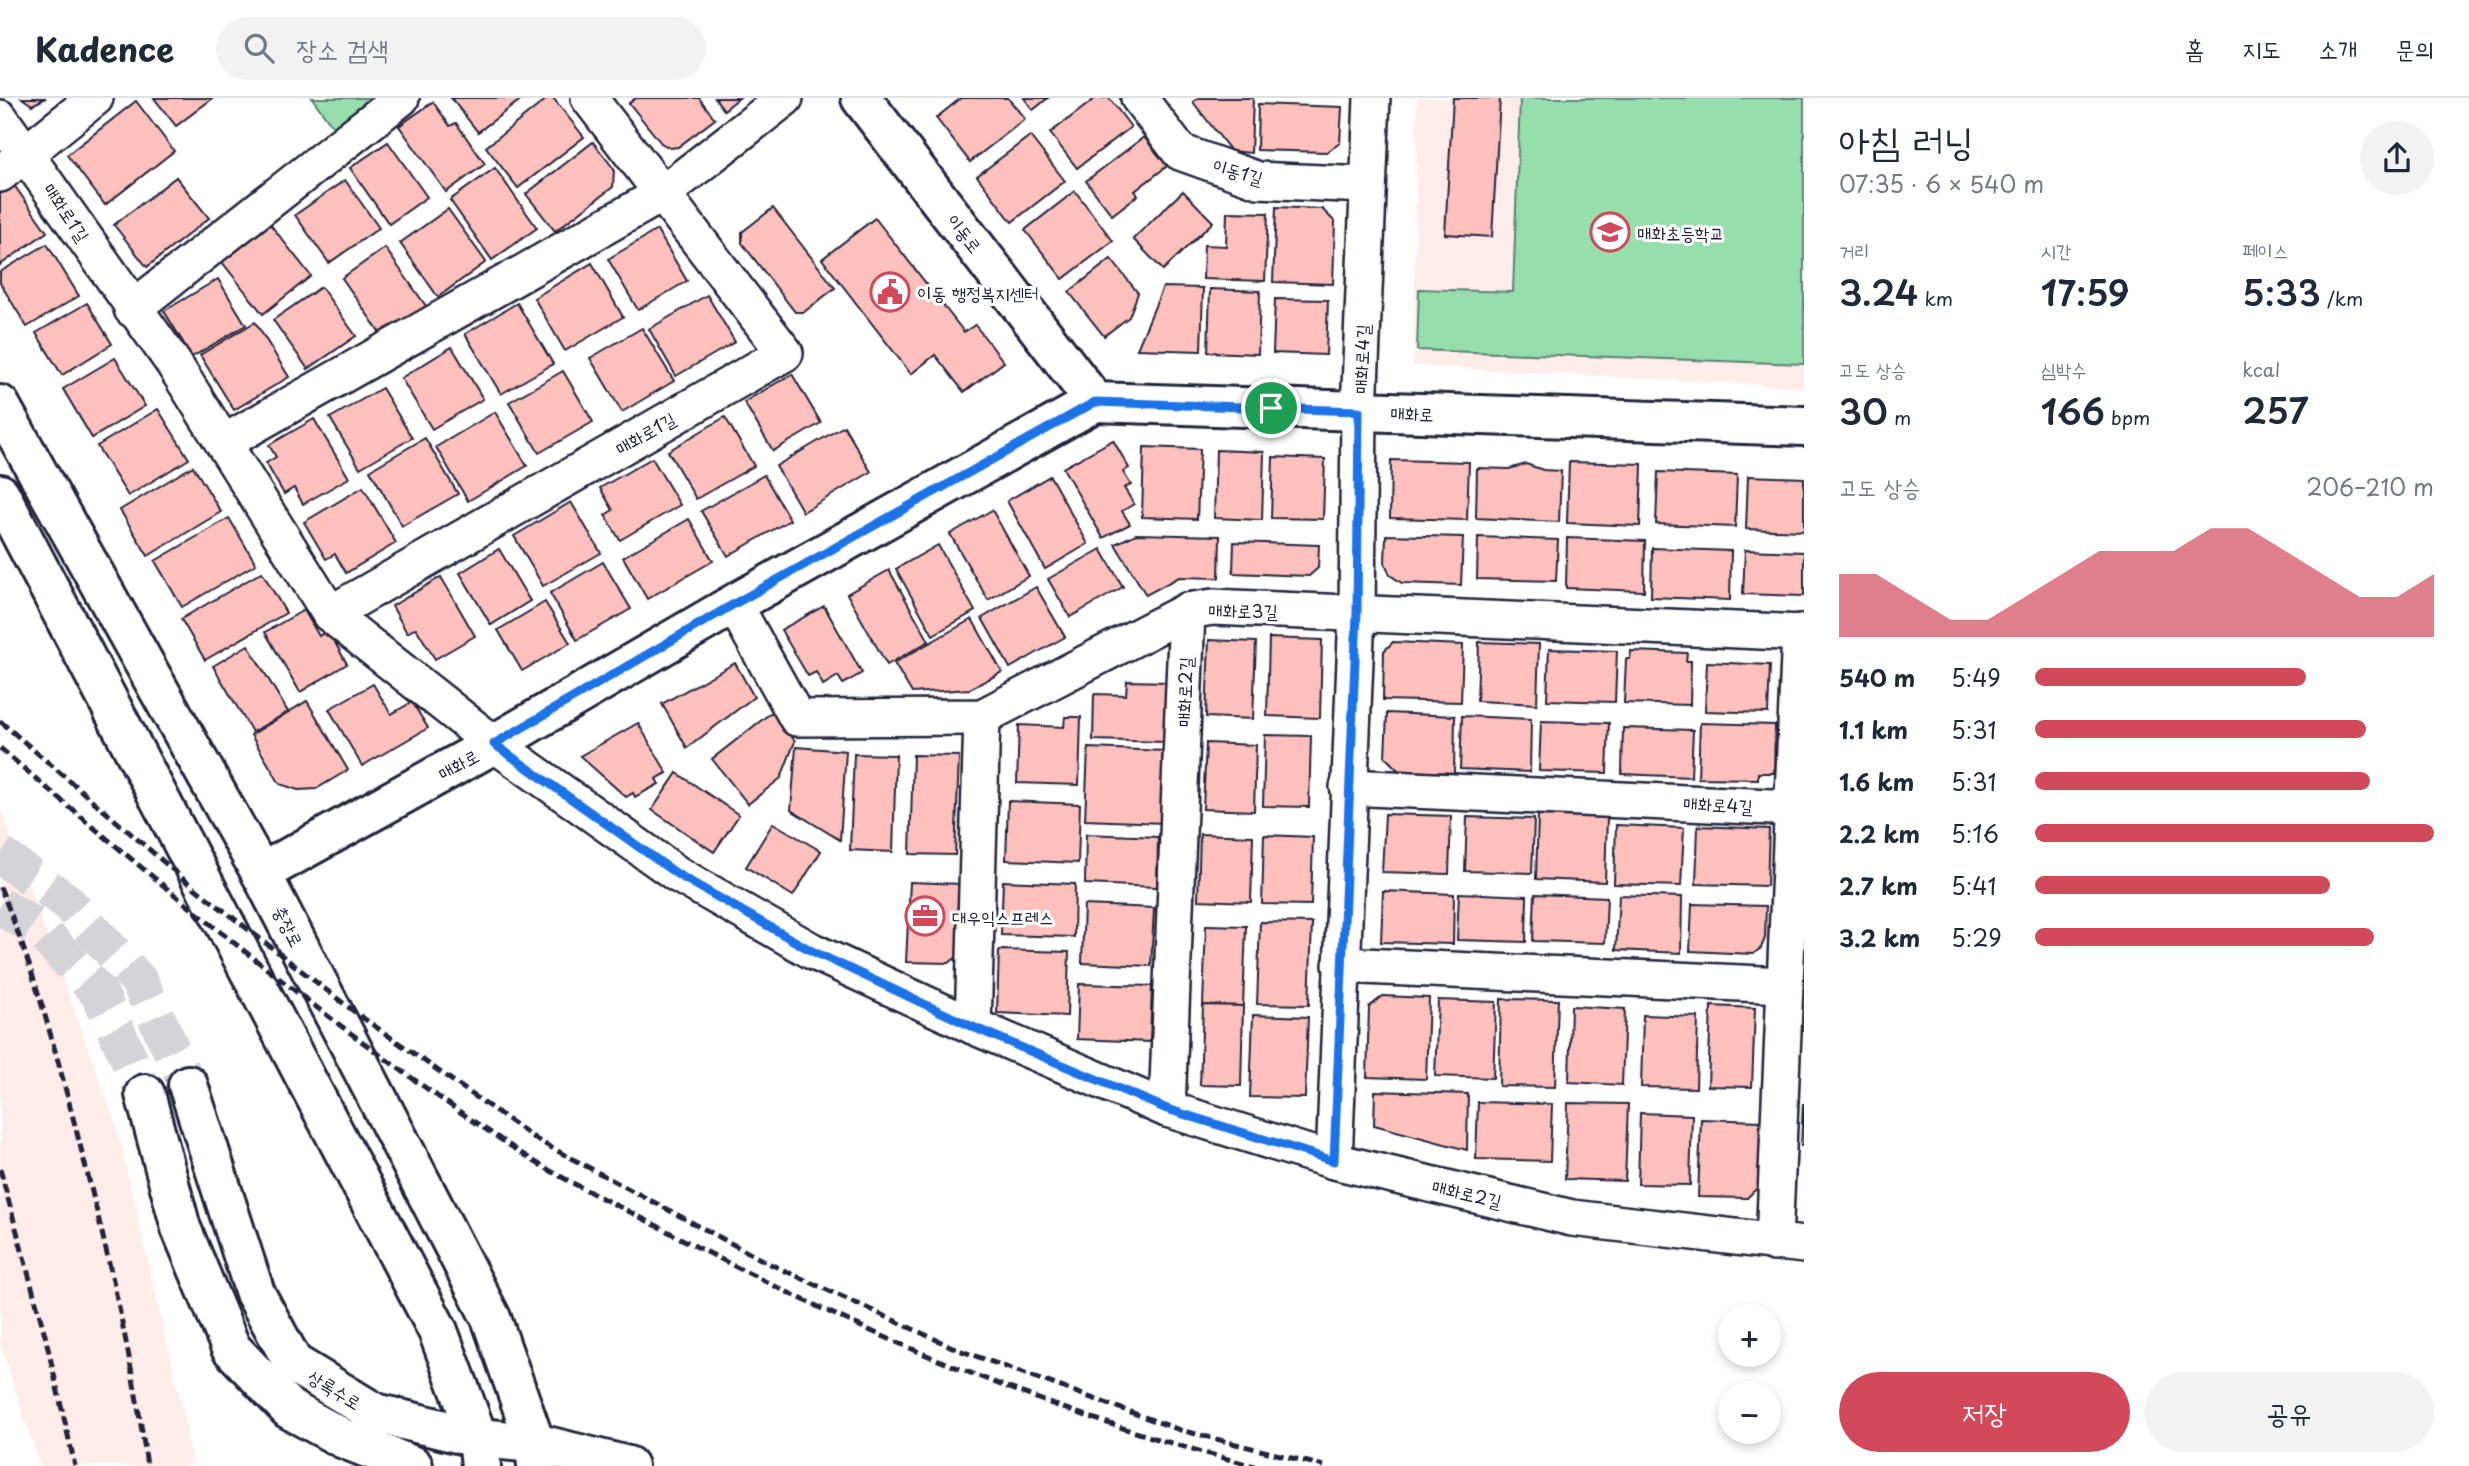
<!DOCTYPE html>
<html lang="ko">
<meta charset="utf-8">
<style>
body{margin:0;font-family:"Playpen Sans","Poor Story",sans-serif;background:#f2f2f3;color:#1f2937;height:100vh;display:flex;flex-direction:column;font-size:26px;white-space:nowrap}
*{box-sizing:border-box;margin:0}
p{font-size:23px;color:#747a83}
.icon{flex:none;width:38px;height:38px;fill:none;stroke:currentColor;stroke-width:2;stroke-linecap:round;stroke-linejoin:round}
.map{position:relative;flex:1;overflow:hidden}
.drawer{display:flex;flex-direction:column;background:#fff;width:665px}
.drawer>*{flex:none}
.tools{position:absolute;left:1718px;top:1206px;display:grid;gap:14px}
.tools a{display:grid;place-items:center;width:63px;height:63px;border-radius:50%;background:#fff;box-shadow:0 4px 10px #0003;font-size:35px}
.pin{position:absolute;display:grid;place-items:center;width:60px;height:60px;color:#fff;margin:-30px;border:4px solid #fff;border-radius:50%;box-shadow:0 2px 7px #0007}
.round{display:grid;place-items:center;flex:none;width:74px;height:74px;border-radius:37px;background:#f2f2f3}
.summary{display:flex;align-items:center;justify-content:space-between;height:119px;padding:0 35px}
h1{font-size:38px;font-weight:600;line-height:52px}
.metrics{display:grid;grid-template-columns:repeat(3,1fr);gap:10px;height:119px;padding:7px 35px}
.metrics div{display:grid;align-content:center}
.metrics b{font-size:35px;font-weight:600}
.metrics small{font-size:19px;font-weight:400}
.metrics p{font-size:19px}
.chart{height:196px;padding:14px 35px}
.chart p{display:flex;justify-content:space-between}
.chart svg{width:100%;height:126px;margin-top:7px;fill:#d1495b;opacity:.7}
.cta{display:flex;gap:14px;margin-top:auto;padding:14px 35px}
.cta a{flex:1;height:80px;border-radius:42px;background:#d1495b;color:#fff;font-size:28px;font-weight:600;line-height:80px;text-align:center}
.cta a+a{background:#f2f2f3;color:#1f2937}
ul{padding:0 35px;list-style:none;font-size:23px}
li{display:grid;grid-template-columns:112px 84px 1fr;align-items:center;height:52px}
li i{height:18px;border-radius:9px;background:#d1495b}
header{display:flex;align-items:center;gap:42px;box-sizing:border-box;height:98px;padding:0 35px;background:#fff;border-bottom:2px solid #e0e1e3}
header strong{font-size:33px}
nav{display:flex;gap:38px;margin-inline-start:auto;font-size:24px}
.search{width:490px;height:63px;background:#f2f2f3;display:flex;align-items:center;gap:18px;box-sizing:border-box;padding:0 24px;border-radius:38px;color:#747a83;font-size:26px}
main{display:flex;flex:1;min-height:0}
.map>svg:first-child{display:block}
</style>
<header>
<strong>Kadence</strong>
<div class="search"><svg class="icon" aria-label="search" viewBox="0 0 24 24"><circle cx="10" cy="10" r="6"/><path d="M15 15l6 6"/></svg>장소 검색</div>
<nav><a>홈</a><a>지도</a><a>소개</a><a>문의</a></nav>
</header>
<main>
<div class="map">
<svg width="1804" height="1368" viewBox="0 0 1804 1368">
<rect width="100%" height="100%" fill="#fff"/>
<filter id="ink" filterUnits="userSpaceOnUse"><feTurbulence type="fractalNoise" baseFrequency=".0143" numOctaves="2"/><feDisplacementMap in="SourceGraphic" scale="14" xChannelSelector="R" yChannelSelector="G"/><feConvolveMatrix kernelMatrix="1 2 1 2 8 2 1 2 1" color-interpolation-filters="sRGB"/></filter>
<g filter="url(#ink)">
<g fill="#feeceb">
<polygon points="1417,0 1804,0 1804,289 1414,268"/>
<polygon points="0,709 116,1027 187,1330 191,1368 40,1368 0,1246"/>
</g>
<g fill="#96deac" stroke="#5c8074" stroke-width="2">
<polygon points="312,0 390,0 339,37"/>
<polygon points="1520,0 1804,0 1804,266 1417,252 1419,191 1513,194"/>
</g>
<g fill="#fdc0bd" stroke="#22223b" stroke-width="2">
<polygon points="22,0 46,0 32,7"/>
<polygon points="154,0 213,0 176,28"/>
<polygon points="451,0 523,0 478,34"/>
<polygon points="548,0 553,0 584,39 518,90 486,49"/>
<polygon points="636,0 699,0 715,21 678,49 670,50 661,45 629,5"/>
<polygon points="715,0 739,0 724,12"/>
<polygon points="961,0 1008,0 1025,21 970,64 936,20"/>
<polygon points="1024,0 1048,0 1033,12"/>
<polygon points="1096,0 1109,0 1131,29 1077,70 1050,35"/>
<polygon points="1198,0 1253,0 1251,55 1231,53 1193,4"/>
<polygon points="1453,0 1500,0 1492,139 1445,136"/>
<polygon points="136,3 174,53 105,107 67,57"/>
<polygon points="433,4 450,28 456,25 485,66 446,94 399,28"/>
<polygon points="1258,6 1342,9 1340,45 1327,54 1257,52"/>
<polygon points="1030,38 1065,83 1012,124 977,78"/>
<polygon points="1144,39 1167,68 1135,93 1138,97 1112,117 1086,83"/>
<polygon points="388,44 427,99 389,126 350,70"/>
<polygon points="593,44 614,71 613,89 555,133 526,96"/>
<polygon points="495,70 537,130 492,162 450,102"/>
<polygon points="176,79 209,120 147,169 114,127"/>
<polygon points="345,82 379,130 329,165 295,117"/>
<polygon points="14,87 47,134 0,167 0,96"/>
<polygon points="1075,93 1113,143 1063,181 1025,132"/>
<polygon points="1183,93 1213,124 1163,172 1133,141"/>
<polygon points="1276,109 1322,111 1335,124 1333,186 1273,184"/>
<polygon points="773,110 835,190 804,214 795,214 742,145 742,134"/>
<polygon points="448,111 486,164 438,199 400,145"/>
<polygon points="1227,114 1268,115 1265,183 1203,181 1204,147 1226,148"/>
<polygon points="875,120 964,234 975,227 1004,264 964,294 935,257 911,276 822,161"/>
<polygon points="270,126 311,178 263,216 222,164"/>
<polygon points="657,132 687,183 638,212 608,161"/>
<polygon points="47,146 79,198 27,229 0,185 0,174"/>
<polygon points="385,150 426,208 383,239 342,180"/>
<polygon points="1111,161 1138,195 1129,219 1104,238 1069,194"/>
<polygon points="592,165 623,219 565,253 534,200"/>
<polygon points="218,181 246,227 192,259 164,213"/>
<polygon points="321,189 356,238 308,271 273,222"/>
<polygon points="1163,189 1203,190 1201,253 1137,251"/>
<polygon points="1210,191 1260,193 1258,256 1208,254"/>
<polygon points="707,197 735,244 676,278 649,231"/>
<polygon points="1275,201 1328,202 1326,257 1273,255"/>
<polygon points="87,205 112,246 62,277 36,235"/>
<polygon points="517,205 553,266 501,296 465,236"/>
<polygon points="255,224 289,279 234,312 200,257"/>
<polygon points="642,230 674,283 622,314 590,260"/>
<polygon points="452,249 483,301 432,331 401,280"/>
<polygon points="115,260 145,308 92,340 63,291"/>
<polygon points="563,273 593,324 539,355 509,304"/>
<polygon points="792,276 821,325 773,353 744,304"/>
<polygon points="382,290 412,340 360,370 330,320"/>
<polygon points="158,311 189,361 128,398 97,348"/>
<polygon points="495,314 527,368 468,403 436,349"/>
<polygon points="725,319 754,368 696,401 668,353"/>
<polygon points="314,321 349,380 303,406 294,390 284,396 266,365 276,359 269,347"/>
<polygon points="844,328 871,374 803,414 776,368"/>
<polygon points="425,340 458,396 402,428 370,372"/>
<polygon points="1113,342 1129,370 1123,374 1131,387 1124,390 1134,406 1122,413 1130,426 1103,440 1063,370"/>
<polygon points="1144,349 1200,351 1197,421 1142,419"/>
<polygon points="1216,352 1264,354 1262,422 1214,420"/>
<polygon points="1273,359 1325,361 1323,421 1271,420"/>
<polygon points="652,360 680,407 620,442 605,417 613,412 600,390"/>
<polygon points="1391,362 1469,364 1467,422 1390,420"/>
<polygon points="1569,364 1642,366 1640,428 1567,425"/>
<polygon points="1526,366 1543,372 1561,373 1559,424 1476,420 1477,370 1509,371"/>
<polygon points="193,368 221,414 148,458 120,412"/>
<polygon points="1658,374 1737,377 1735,429 1656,426"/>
<polygon points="764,377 790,422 728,458 701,413"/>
<polygon points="1050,378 1088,446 1045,471 1007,403"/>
<polygon points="1748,378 1804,380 1804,433 1746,431"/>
<polygon points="363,389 396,445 346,475 335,456 326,461 304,424"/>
<polygon points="571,404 601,455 543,488 514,438"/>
<polygon points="992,412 1029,478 988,502 950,436"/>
<polygon points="229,420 256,466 182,509 155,463"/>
<polygon points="689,421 713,463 647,501 623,459"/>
<polygon points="1136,436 1220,438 1219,480 1179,479 1146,497 1115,446"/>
<polygon points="1386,437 1463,439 1461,487 1402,485 1390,477 1385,465"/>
<polygon points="1478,439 1558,442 1556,483 1477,481"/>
<polygon points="1567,440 1645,443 1644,493 1566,490"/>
<polygon points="1234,444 1319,447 1318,470 1309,478 1233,475"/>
<polygon points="938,447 975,513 933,537 896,471"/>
<polygon points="1652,450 1731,453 1730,502 1651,499"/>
<polygon points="499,451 530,503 491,527 460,475"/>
<polygon points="1101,451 1123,489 1070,519 1048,481"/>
<polygon points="1745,452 1804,454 1804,498 1743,496"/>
<polygon points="603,464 631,511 577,542 550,495"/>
<polygon points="889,472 929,543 887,567 847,496"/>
<polygon points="262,474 286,515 205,562 181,521"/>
<polygon points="441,479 475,538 435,561 416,530 407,535 392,508"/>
<polygon points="1036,489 1065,539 1010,570 982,520"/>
<polygon points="545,504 570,545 522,573 498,532"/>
<polygon points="824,508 862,575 843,586 838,578 823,587 816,574 808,578 781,532"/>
<polygon points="304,512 319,538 328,532 347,566 300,594 265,534"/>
<polygon points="972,521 1002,574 970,591 912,595 894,565"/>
<polygon points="1269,540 1322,542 1320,620 1267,618"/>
<polygon points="1209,542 1256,544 1253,621 1206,619"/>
<polygon points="1393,544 1463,547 1461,604 1383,602 1384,553"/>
<polygon points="1479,544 1539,546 1537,606 1477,603"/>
<polygon points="248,547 288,614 252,634 213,568"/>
<polygon points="1549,551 1617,553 1615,604 1547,602"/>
<polygon points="1631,553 1687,555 1686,563 1691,563 1690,607 1624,605 1626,561 1630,561"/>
<polygon points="1707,564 1770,567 1768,615 1705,613"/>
<polygon points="735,565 754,599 687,650 662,606"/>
<polygon points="1127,583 1168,584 1166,644 1093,642 1094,596 1126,597"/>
<polygon points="373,586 391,616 412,604 428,630 362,668 329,611"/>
<polygon points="307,603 348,672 316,691 298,692 280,686 251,637"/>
<polygon points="772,614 795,643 781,680 748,706 712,661"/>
<polygon points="1387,615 1455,618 1454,675 1399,673 1385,659"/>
<polygon points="1462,618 1531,621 1530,674 1460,671"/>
<polygon points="1065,619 1081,619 1079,687 1017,685 1019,627 1064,629"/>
<polygon points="1541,623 1609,625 1607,675 1539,673"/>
<polygon points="638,625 667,675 656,681 659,686 635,699 633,695 626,699 580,658"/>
<polygon points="1700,625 1775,627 1774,675 1758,675 1758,681 1698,680"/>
<polygon points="1623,630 1693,632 1691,679 1622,676"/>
<polygon points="1265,637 1311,638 1309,709 1263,708"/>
<polygon points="1206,645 1256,647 1254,713 1203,711"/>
<polygon points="796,649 846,653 840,742 791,712"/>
<polygon points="1088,650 1166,653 1164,725 1085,722"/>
<polygon points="854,656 896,657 893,754 850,752"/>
<polygon points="913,657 959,658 955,757 910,756"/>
<polygon points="677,675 739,717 714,754 652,712"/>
<polygon points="1008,703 1080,706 1078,765 1006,762"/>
<polygon points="1385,716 1451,718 1449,776 1382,774"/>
<polygon points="1538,716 1607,719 1605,784 1536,781"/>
<polygon points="1467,719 1534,721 1532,775 1465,773"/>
<polygon points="773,725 821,753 793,798 746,769"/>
<polygon points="1616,727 1684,730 1681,788 1614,786"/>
<polygon points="1698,728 1769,731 1767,788 1696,786"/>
<polygon points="1086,736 1158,739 1157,789 1085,786"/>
<polygon points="1200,736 1253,738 1251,804 1198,802"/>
<polygon points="1264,737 1313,739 1311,807 1262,806"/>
<polygon points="1003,783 1075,786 1074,839 1001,837"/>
<polygon points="910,784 961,786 958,858 949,865 906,864"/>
<polygon points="1383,793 1454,796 1453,846 1381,844"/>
<polygon points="1459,795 1527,798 1526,844 1457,842"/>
<polygon points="1535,796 1607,799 1605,845 1533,843"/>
<polygon points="1619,797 1682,799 1681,855 1616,852"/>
<polygon points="1692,806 1766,808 1765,840 1761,850 1753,856 1690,853"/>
<polygon points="1084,807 1154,810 1151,868 1082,865"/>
<polygon points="1260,824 1312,825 1309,907 1257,906"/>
<polygon points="1206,827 1246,828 1243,908 1203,907"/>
<polygon points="999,852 1069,854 1067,918 997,915"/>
<polygon points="1079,886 1152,888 1150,944 1077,941"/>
<polygon points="1383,898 1429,900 1426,981 1367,979 1369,909"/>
<polygon points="1501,901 1558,902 1555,989 1499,988"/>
<polygon points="1438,902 1496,904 1493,980 1435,978"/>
<polygon points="1203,907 1243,908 1241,988 1200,987"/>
<polygon points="1571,908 1625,911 1622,987 1569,984"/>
<polygon points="1711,908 1755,910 1752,989 1708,988"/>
<polygon points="1253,917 1308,919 1305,1000 1250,999"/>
<polygon points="1643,917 1698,919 1696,990 1641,989"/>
<polygon points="1375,993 1468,996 1467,1052 1374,1027"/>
<polygon points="1478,1004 1552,1006 1550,1063 1476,1061"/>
<polygon points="1568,1005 1628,1006 1625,1083 1565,1081"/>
<polygon points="1803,1006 1804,1006 1804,1048 1801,1048"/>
<polygon points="1640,1015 1692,1017 1690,1087 1638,1086"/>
<polygon points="1701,1021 1762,1023 1760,1087 1747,1100 1698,1099"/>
</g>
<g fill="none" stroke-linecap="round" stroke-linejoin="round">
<g stroke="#d3d3d8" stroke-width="38" stroke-dasharray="38 19" stroke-linecap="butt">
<polyline points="0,757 66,803 139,883 188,987"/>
<polyline points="0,808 39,831 99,895 145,996"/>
</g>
<g stroke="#22223b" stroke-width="40">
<g id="street">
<polyline points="1139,0 1180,54 1258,82 1366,87"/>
<polyline points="0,20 174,266 330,516 494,646 677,776 812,853 973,928 1167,1011 1334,1063 1572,1120 1804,1147"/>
<polyline points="0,76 95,0"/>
<polyline points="132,211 401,0"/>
<polyline points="223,345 662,96 785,0"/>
<polyline points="734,506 797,620 982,619 1187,513 1213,509 1804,535"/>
<polyline points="330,516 785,255 589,0"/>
<polyline points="1348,689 1794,710"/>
<polyline points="1341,867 1785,887"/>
<polyline points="973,928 982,619"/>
<polyline points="1167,1011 1187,513"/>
<polyline points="1334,1063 1357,515 1359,313 1372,0"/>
<polyline points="1774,1145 1800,534"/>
</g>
</g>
<g stroke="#22223b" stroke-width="44">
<g id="secondary">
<polyline points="861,0 1095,304"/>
<polyline points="0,307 261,775 491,1220 535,1345 537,1368"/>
<polyline points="0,396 438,1233 478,1340 481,1368"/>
<polyline points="261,775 494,646 734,506 1095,304 1804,328"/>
<polyline points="188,987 255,1195 293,1265 375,1315 478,1340 535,1345 628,1368"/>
<polyline points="145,996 181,1130 231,1250 289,1311 342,1340 413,1368"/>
</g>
</g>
<use href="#street" stroke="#fff" stroke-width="35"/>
<use href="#secondary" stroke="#fff" stroke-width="38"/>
<g stroke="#22223b" stroke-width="5" stroke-dasharray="10 5" stroke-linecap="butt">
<polyline points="0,623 187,784 356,915 537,1042 768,1165 959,1252 1180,1332 1324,1368"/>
<path d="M0 650C165 791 333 931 515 1051 561 1082 614 1105 663 1131 851 1231 1048 1316 1255 1368"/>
<path d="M0 789C34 870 56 954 78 1039 106 1147 132 1257 147 1368"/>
<polyline points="0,1071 45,1237 75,1368"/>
</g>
</g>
</g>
<g fill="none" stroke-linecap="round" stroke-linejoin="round" filter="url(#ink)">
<g stroke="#fff" stroke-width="14">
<polygon id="route" points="1095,304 1359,313 1357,515 1334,1063 1167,1011 973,929 812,853 677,776 494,646 734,506"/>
</g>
<use href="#route" stroke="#1a73e8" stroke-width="9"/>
</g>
<defs>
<g id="school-ring" transform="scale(2.0125)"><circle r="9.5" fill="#fff" stroke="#d1495b" stroke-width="1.5"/><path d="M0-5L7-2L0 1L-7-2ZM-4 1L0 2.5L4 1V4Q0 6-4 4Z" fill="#d1495b"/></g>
<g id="civic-ring" transform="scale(2.0125)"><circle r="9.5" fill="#fff" stroke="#d1495b" stroke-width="1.5"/><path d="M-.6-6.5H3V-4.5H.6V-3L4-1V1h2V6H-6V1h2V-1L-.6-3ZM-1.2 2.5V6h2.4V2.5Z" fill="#d1495b"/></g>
<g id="office-ring" transform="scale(2.0125)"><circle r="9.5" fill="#fff" stroke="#d1495b" stroke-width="1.5"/><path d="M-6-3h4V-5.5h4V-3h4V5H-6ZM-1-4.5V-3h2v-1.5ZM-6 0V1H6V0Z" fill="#d1495b"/></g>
</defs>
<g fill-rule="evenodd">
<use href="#school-ring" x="1610" y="134"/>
<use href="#civic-ring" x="890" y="194"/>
<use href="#office-ring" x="925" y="818"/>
</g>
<g text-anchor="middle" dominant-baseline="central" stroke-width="6" stroke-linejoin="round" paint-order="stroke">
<g font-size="18" fill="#22223b" stroke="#fff">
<text transform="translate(1238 73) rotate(16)">이동1길</text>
<text transform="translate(67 114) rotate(56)">매화로1길</text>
<text transform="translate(965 135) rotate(52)">이동로</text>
<text transform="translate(1361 261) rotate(-88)">매화로4길</text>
<text transform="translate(1412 315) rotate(2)">매화로</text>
<text transform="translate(645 335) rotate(-30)">매화로1길</text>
<text transform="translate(1243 512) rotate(1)">매화로3길</text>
<text transform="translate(1184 594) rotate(-88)">매화로2길</text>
<text transform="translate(458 666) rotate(-29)">매화로</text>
<text transform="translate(1718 706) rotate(3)">매화로4길</text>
<text transform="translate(289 828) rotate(63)">충장로</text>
<text transform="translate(1467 1095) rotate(13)">매화로2길</text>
<text transform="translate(335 1291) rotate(31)">상록수로</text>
</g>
<g font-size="18" fill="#22223b" stroke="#fff" text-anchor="start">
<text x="1637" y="134">매화초등학교</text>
<text x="917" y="194">이동 행정복지센터</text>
<text x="952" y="818">대우익스프레스</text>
</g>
</g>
</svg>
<div class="tools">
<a>+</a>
<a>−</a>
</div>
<div class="pin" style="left:1271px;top:310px;background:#1e9e55"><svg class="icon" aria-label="arrive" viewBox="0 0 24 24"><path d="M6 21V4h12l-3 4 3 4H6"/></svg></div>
</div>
<section class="drawer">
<div class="summary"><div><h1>아침 러닝</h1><p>07:35 · 6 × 540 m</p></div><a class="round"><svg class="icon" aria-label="share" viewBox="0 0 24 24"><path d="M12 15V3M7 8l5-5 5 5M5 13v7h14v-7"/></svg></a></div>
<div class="metrics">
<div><p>거리</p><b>3.24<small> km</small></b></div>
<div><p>시간</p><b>17:59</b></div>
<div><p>페이스</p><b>5:33<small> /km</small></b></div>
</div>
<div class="metrics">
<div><p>고도 상승</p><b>30<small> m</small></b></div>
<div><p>심박수</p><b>166<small> bpm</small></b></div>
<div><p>kcal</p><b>257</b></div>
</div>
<div class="chart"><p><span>고도 상승</span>206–210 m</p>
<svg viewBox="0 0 160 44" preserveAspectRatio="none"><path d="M0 44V22L10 22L20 30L30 38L40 38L50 30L60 22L70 14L80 14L90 14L100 6L110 6L120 14L130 22L140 30L150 30L160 22V44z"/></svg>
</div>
<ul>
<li><b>540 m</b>5:49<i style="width:68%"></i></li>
<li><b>1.1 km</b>5:31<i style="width:83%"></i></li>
<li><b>1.6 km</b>5:31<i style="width:84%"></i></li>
<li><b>2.2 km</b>5:16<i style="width:100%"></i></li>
<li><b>2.7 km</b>5:41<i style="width:74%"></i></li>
<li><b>3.2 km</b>5:29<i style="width:85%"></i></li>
</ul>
<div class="cta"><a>저장</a><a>공유</a></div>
</section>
</main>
